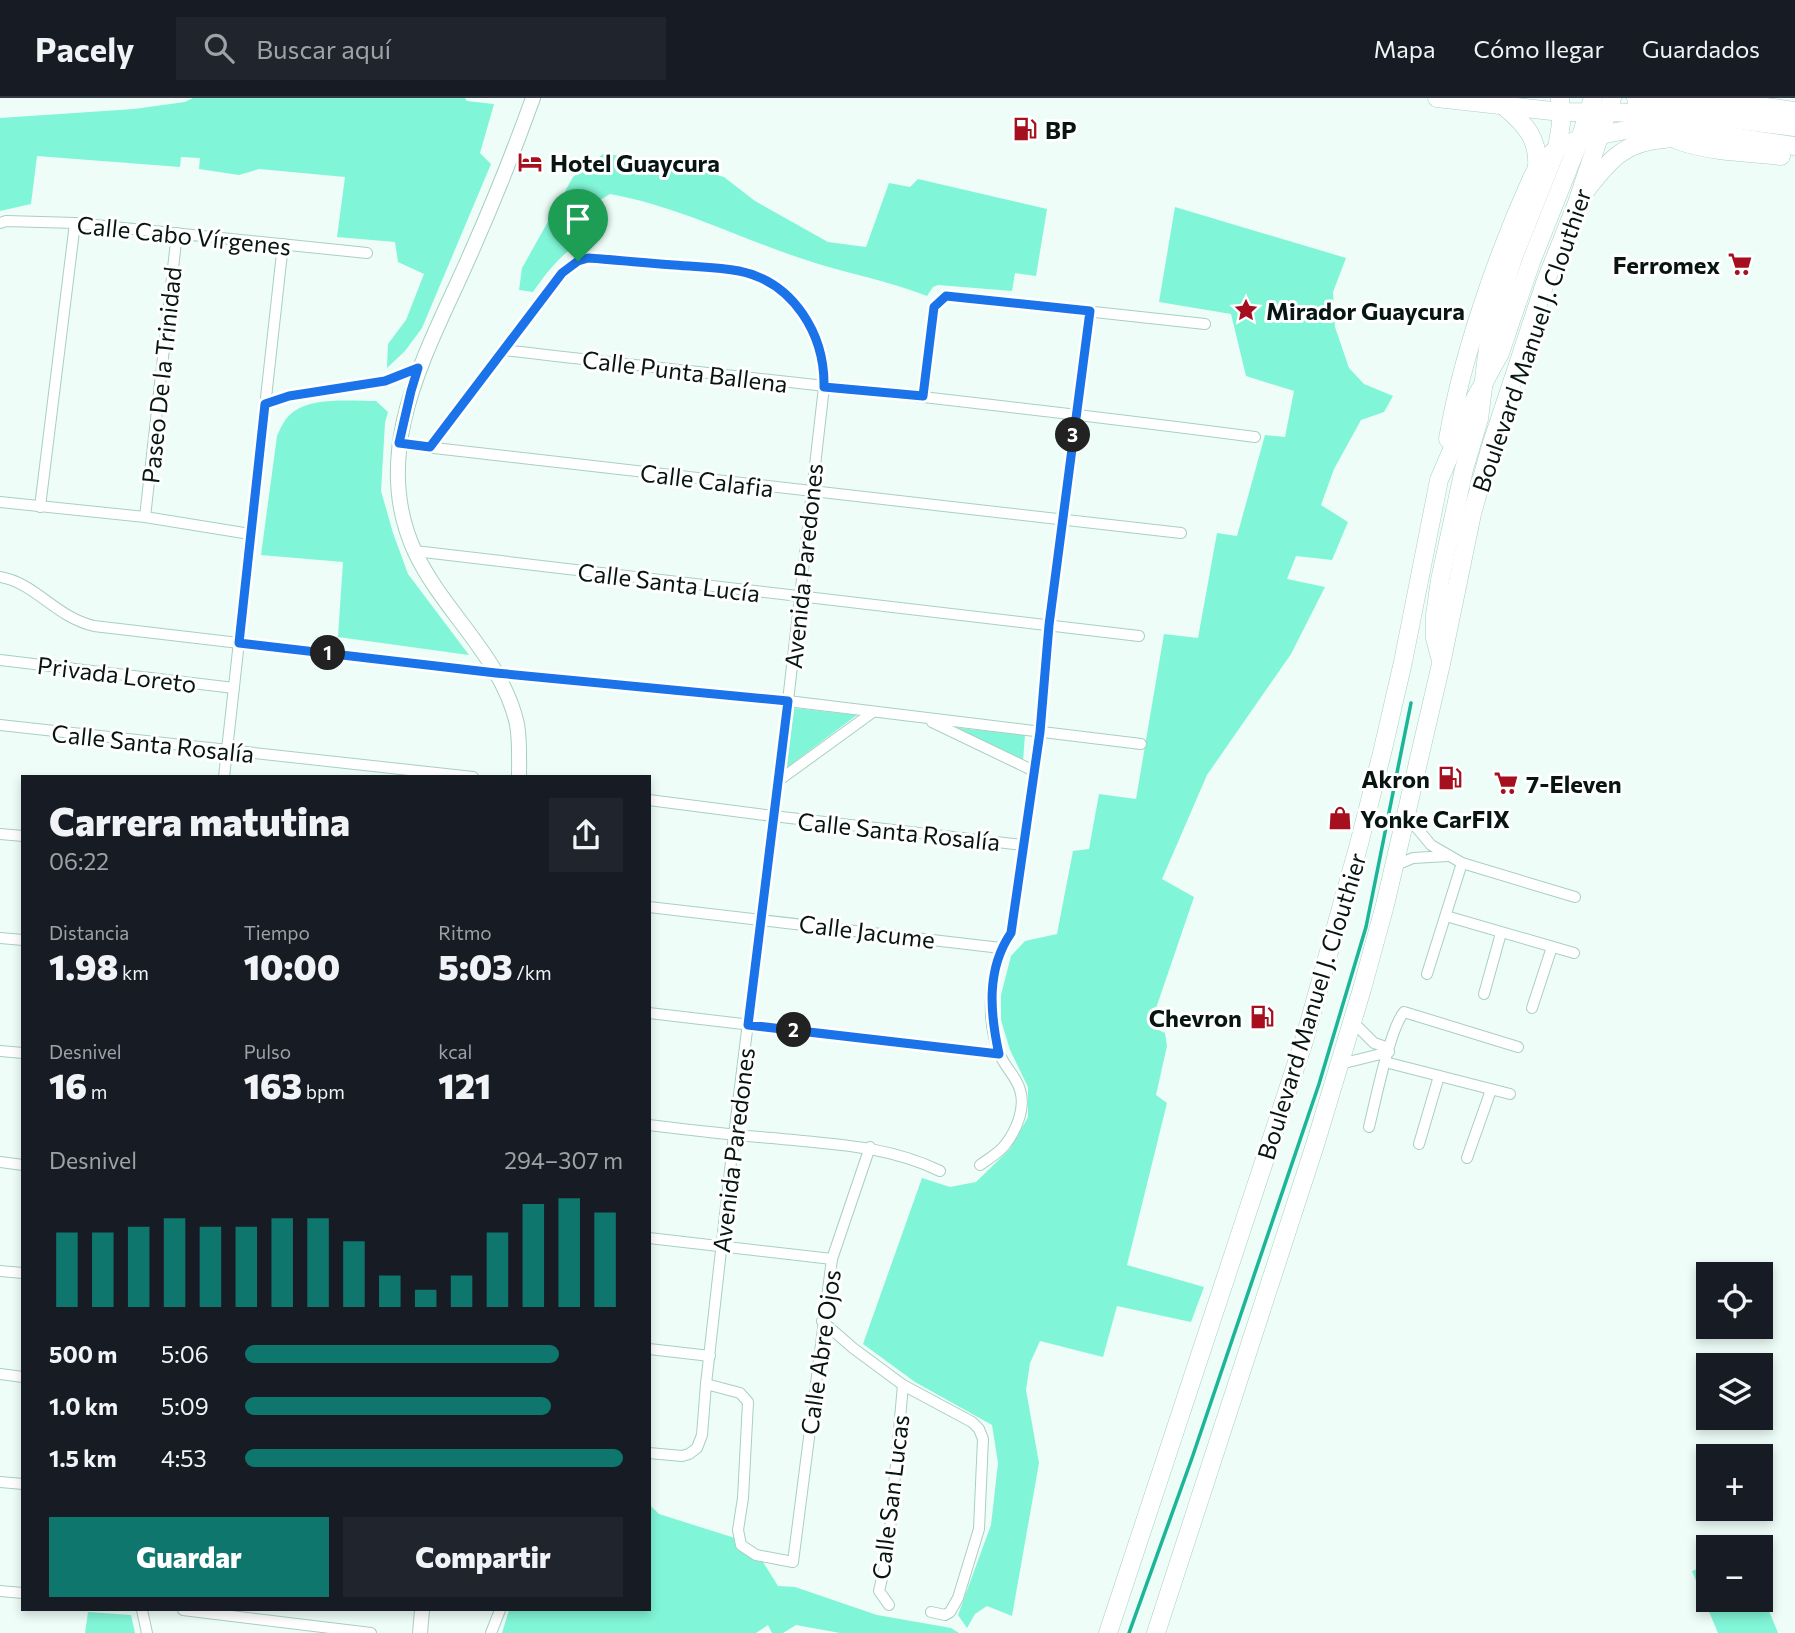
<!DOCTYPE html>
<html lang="es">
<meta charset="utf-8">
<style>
body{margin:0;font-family:Commissioner,sans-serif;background:#20242c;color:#f1f3f6;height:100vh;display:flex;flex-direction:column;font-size:26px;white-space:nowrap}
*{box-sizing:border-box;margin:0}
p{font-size:23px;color:#9ea1a6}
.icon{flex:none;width:38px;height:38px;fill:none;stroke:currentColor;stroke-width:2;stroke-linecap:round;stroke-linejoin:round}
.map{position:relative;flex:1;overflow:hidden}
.sheet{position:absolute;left:21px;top:677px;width:630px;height:836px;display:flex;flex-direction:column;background:#171b24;border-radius:0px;box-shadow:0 4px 10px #0003}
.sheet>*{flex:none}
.tools{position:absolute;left:1696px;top:1164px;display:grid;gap:14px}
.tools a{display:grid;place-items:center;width:77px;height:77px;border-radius:0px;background:#171b24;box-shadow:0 4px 10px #0003;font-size:35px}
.pin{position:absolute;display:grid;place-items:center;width:60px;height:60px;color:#fff;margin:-72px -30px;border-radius:50% 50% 50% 0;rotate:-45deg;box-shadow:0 0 7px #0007}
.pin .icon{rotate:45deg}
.km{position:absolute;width:35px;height:35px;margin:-18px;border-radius:50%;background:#222;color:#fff;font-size:19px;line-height:35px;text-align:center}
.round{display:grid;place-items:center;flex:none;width:74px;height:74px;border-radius:0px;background:#20242c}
.head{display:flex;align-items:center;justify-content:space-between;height:119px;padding:0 28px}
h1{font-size:38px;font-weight:800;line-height:52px}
.stats{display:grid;grid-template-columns:repeat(3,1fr);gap:10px;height:119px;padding:7px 28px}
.stats div{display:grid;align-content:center}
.stats b{font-size:35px;font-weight:800}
.stats small{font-size:19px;font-weight:400}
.stats p{font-size:19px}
.chart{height:196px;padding:14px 28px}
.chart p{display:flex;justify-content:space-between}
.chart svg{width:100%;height:126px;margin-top:7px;stroke:#0f766e;stroke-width:6}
.action{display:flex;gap:14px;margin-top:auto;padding:14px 28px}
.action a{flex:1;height:80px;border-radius:0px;background:#0f766e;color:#fff;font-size:28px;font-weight:800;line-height:80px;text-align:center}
.action a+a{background:#20242c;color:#f1f3f6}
ul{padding:0 28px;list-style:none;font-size:23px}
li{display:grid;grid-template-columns:112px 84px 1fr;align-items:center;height:52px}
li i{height:18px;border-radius:9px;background:#0f766e}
header{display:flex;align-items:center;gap:42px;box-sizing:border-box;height:98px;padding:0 35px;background:#171b24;border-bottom:2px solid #363941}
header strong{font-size:33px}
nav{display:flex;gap:38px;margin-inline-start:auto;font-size:24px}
.search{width:490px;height:63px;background:#20242c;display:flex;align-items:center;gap:18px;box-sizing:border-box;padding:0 24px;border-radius:0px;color:#9ea1a6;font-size:26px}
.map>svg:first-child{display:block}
</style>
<header>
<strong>Pacely</strong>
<div class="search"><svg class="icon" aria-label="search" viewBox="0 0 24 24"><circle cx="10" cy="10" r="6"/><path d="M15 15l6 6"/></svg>Buscar aquí</div>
<nav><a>Mapa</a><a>Cómo llegar</a><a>Guardados</a></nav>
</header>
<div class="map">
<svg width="1795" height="1535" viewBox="0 0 1795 1535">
<rect width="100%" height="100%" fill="#eefdf8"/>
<g fill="#81f5d7">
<polygon points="193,0 465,0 467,3 494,6 480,55 491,66 422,230 405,253 387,270 388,246 406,222 424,176 398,164 395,144 337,139 345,79 259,71 239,77 199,71 200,60 181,59 180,69 37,58 31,106 0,113 0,20 134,11 185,4"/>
<path d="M603 56 661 62 724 79 755 103 828 144 866 149 889 85 910 89 918 81 1047 111 1036 178 1015 175 1012 193 938 187 933 189 927 198C887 182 844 175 803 161 739 140 677 108 610 96L592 107 596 136C566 150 551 168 533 194L519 192 522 170 573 79Z"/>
<polygon points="1175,109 1346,160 1333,194 1335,229 1349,270 1364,286 1393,298 1384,314 1361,322 1334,371 1321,407 1348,424 1332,462 1296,458 1287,481 1325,489 1291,556 1207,677 1162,781 1194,799 1150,928 1165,935 1167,948 1156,997 1167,1005 1127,1167 1204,1189 1191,1224 1117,1208 1103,1259 1040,1243 1030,1265 1026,1292 1039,1365 1012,1518 987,1508 975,1516 967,1530 958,1517 991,1427 998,1365 992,1327 915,1284 863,1246 922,1080 950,1089 976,1084 1010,1051 1028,1019 1028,989 1010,952 1001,922 1001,897 1011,858 1025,843 1057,836 1073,753 1089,751 1099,696 1136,701 1164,536 1198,540 1217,435 1237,438 1265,337 1285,339 1294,293 1246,278 1231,216 1159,204"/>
<path d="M376 303 388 314 385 325 381 393 393 435 408 476 469 557 338 539 343 464 261 457 277 338C281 329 285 320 293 314 313 299 351 303 376 303Z"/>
<polygon points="794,610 857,617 786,670"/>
<polygon points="950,629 1025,637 1023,663"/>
<polygon points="649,1406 659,1416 738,1441 763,1464 778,1488 795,1489 877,1517 951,1530 959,1535 840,1535 796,1527 783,1535 772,1535 768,1527 756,1535 502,1535 509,1512 649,1512"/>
<polygon points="1708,1467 1708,1502 1760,1502 1761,1493 1778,1535 1718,1535 1692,1473"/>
<polygon points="88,1514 131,1517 135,1535 85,1535"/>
</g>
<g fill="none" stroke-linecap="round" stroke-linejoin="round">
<polyline stroke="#1cb597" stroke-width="3.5" points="1129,1535 1192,1360 1319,986 1366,829 1411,605"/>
<g stroke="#a8cfc3" stroke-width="12">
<g id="minor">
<polyline points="0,125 6,123 75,125 367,155"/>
<path d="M504 252C754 281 1005 306 1255 339"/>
<polyline points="924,298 934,209 946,198 1205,226"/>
<polyline points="265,306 289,298 385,283 418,270"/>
<polyline points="399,346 1181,435"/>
<path d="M430 349 562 175 577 163 588 160C617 161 646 165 674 167 696 169 718 169 739 173 794 184 824 237 824 289L788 603 734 1037 706 1286 702 1337 697 1350 689 1356 682 1358 649 1355"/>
<polyline points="0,404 145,419 250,436"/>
<polyline points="40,409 75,125"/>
<polyline points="145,419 177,135"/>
<polyline points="415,453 1139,538"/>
<path d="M0 479C36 485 55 519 94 528L496 575 788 603 1141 646"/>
<polyline points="0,562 234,590"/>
<polyline points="932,624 1034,673"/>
<polyline points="0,627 473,679"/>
<polyline points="224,679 283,146"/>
<polyline points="778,683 873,614"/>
<polyline points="649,702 773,718 1023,747"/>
<polyline points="1406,717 1431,747 1462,765 1575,799"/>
<polyline points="0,736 23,738"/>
<polyline points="1394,768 1413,760 1448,758"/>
<polyline points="649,809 1001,850"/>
<polyline points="1446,818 1574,855"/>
<polyline points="0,840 23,842"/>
<polyline points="1427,876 1462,765"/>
<polyline points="1484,896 1501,835"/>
<polyline points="1532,910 1552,849"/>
<polyline points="649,915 999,956"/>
<polyline points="0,953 23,955"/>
<polyline points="1385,964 1510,996"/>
<polyline points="1340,966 1389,954 1383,948 1374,945 1353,924"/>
<path d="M649 1027C690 1032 731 1037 772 1040 830 1046 887 1047 940 1073"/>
<path d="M1369 1029C1375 1005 1390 930 1404 914L1518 949"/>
<polyline points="1419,1046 1439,978"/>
<polyline points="1467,1060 1491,992"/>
<polyline points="0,1064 23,1067"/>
<path d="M980 1067C988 1061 999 1055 1005 1047 1016 1033 1026 1010 1020 992 1017 980 1006 970 1001 959 984 922 989 868 1011 835L1040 634 1049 527 1090 213"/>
<polyline points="649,1140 832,1161"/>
<polyline points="0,1173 23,1175"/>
<polyline points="822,1223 853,1250 903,1287 972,1324 979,1331 983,1341 979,1431 958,1500 950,1514 945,1517 931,1514"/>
<polyline points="649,1251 710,1258"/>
<polyline points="0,1276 23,1279"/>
<polyline points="706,1286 740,1295 748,1304 743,1400 738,1432 741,1447 756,1457 793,1464 832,1161 870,1049"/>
<polyline points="0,1384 23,1386"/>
<polyline points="0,1493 23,1495"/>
<polyline points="889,1507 879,1493 888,1455 903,1287"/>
<polyline points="142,1512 147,1535"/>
<polyline points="183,1512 371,1535"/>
<polyline points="491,1535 500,1512"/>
</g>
</g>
<g stroke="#a8cfc3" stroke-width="16">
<g id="tertiary">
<path d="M519 679C519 662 520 643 517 626 502 559 443 514 415 454 367 351 430 249 470 157 493 105 514 53 533 0"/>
<polyline points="420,1535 422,1512"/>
</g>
</g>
<g stroke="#a8cfc3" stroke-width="19">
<g id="primary">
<polyline points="1437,0 1561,14 1684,15 1795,29"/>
<path d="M1636 0C1650 56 1734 52 1781 58"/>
<polyline points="1649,0 1751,7 1795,13"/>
<path d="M1505 9C1526 27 1539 41 1537 70"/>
<path d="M1587 91C1610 61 1626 43 1665 41"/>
<path d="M1448 341C1462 258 1497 157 1532 80L1537 70 1557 50 1580 41 1626 32 1652 29 1677 31 1795 48"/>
<polyline points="1440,559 1435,540 1435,517 1440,482 1464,371 1479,321 1490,234 1513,160 1557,50 1561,26 1560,0"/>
<polyline points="1108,1535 1304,943 1359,746 1382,655 1403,564 1439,382 1470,310 1500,255 1531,164 1580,41 1593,0"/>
<polyline points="1156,1535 1315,1047 1362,891 1385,807 1441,566 1472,416 1491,348 1545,185 1577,105 1612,0"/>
</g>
</g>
<use href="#minor" stroke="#fff" stroke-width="10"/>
<use href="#tertiary" stroke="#fff" stroke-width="14"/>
<use href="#primary" stroke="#fff" stroke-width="18"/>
</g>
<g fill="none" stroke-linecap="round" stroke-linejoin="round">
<g stroke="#fff" stroke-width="14">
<path id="route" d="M588 160C617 162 646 165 674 167 696 169 718 169 739 173 794 184 825 237 824 289L923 298 934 209 946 198 1090 213 1049 527 1040 634 1011 835C986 871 990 915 999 956L748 927 788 603 496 575 239 545 265 306 289 298 385 283 418 270 411 293 399 345 430 349 562 175 578 163Z"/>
</g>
<use href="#route" stroke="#1a73e8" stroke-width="9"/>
</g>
<defs>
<g id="fuel-bare" transform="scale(1.89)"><path d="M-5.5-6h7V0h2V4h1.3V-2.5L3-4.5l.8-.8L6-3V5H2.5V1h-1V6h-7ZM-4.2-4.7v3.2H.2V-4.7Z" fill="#a60f1e" stroke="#fff" stroke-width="2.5" paint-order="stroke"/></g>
<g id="hotel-bare" transform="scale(1.89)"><path d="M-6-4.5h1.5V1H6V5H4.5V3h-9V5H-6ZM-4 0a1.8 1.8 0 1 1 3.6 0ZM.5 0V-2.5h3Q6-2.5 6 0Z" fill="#a60f1e" stroke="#fff" stroke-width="2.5" paint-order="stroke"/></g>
<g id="supermarket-bare" transform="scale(1.89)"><path d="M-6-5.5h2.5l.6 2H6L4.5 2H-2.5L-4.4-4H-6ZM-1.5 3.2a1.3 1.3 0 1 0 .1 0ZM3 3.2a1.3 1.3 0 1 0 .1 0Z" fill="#a60f1e" stroke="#fff" stroke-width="2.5" paint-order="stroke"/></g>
<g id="sight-bare" transform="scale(1.89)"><path d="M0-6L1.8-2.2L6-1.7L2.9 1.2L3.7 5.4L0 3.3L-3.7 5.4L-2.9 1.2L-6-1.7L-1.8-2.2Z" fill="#a60f1e" stroke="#fff" stroke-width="2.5" paint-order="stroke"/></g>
<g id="shop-bare" transform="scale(1.89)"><path d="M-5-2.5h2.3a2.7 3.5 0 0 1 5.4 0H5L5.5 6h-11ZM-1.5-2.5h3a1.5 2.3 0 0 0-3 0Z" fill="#a60f1e" stroke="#fff" stroke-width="2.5" paint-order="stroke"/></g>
</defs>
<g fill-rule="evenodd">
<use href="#fuel-bare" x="1025" y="31"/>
<use href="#hotel-bare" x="530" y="64"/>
<use href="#supermarket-bare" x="1740" y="166"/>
<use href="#sight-bare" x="1246" y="212"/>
<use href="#fuel-bare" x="1450" y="680"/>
<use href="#supermarket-bare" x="1506" y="685"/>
<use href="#shop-bare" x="1340" y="720"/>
<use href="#fuel-bare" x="1262" y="919"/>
</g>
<g text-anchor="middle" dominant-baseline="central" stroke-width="6" stroke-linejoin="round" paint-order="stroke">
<g font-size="24" font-weight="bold" fill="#071612" stroke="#fff" text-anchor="start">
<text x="1045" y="31">BP</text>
<text x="550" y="64">Hotel Guaycura</text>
<text x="1720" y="166" text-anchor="end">Ferromex</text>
<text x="1266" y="212">Mirador Guaycura</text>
<text x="1430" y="680" text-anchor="end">Akron</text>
<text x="1526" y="685">7-Eleven</text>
<text x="1360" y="720">Yonke CarFIX</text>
<text x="1242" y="919" text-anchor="end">Chevron</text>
</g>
<g font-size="24" fill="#071612" stroke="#fff">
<text transform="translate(184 137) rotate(6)">Calle Cabo Vírgenes</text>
<text transform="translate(1531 242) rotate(-71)">Boulevard Manuel J. Clouthier</text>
<text transform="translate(685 273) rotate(7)">Calle Punta Ballena</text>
<text transform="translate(161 277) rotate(-84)">Paseo De la Trinidad</text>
<text transform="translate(707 382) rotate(7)">Calle Calafia</text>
<text transform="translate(803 468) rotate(-84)">Avenida Paredones</text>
<text transform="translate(669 484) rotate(7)">Calle Santa Lucía</text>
<text transform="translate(117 576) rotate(7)">Privada Loreto</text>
<text transform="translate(153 645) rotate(6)">Calle Santa Rosalía</text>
<text transform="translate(899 733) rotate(6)">Calle Santa Rosalía</text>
<text transform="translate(867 833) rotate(7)">Calle Jacume</text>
<text transform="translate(1311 908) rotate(-73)">Boulevard Manuel J. Clouthier</text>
<text transform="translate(733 1052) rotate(-83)">Avenida Paredones</text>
<text transform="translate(820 1254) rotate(-82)">Calle Abre Ojos</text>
<text transform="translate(890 1399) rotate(-83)">Calle San Lucas</text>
</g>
</g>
</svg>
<div class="tools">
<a><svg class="icon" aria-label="locate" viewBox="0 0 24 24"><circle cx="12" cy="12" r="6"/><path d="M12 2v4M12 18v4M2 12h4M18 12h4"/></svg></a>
<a><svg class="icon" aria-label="layers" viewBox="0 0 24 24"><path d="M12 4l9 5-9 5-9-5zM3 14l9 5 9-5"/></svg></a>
<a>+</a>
<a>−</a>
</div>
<div class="pin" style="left:578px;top:163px;background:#1e9e55"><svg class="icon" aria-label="arrive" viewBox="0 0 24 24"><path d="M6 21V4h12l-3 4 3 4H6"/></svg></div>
<b class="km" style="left:328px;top:555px">1</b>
<b class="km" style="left:794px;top:932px">2</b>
<b class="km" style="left:1073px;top:337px">3</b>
<section class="sheet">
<div class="head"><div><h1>Carrera matutina</h1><p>06:22</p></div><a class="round"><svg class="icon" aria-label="share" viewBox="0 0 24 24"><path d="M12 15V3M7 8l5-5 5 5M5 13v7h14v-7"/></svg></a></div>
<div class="stats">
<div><p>Distancia</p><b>1.98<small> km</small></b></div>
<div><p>Tiempo</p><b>10:00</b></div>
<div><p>Ritmo</p><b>5:03<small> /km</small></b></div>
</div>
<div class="stats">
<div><p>Desnivel</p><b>16<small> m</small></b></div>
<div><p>Pulso</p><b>163<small> bpm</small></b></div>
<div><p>kcal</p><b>121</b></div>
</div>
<div class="chart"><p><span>Desnivel</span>294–307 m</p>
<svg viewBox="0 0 160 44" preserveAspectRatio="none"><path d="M5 44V18M15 44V18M25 44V16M35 44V13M45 44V16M55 44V16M65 44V13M75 44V13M85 44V21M95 44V33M105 44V38M115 44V33M125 44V18M135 44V8M145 44V6M155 44V11"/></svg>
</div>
<ul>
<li><b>500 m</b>5:06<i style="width:83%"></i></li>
<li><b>1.0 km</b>5:09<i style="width:81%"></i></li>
<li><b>1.5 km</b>4:53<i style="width:100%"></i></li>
</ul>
<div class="action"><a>Guardar</a><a>Compartir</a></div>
</section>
</div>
